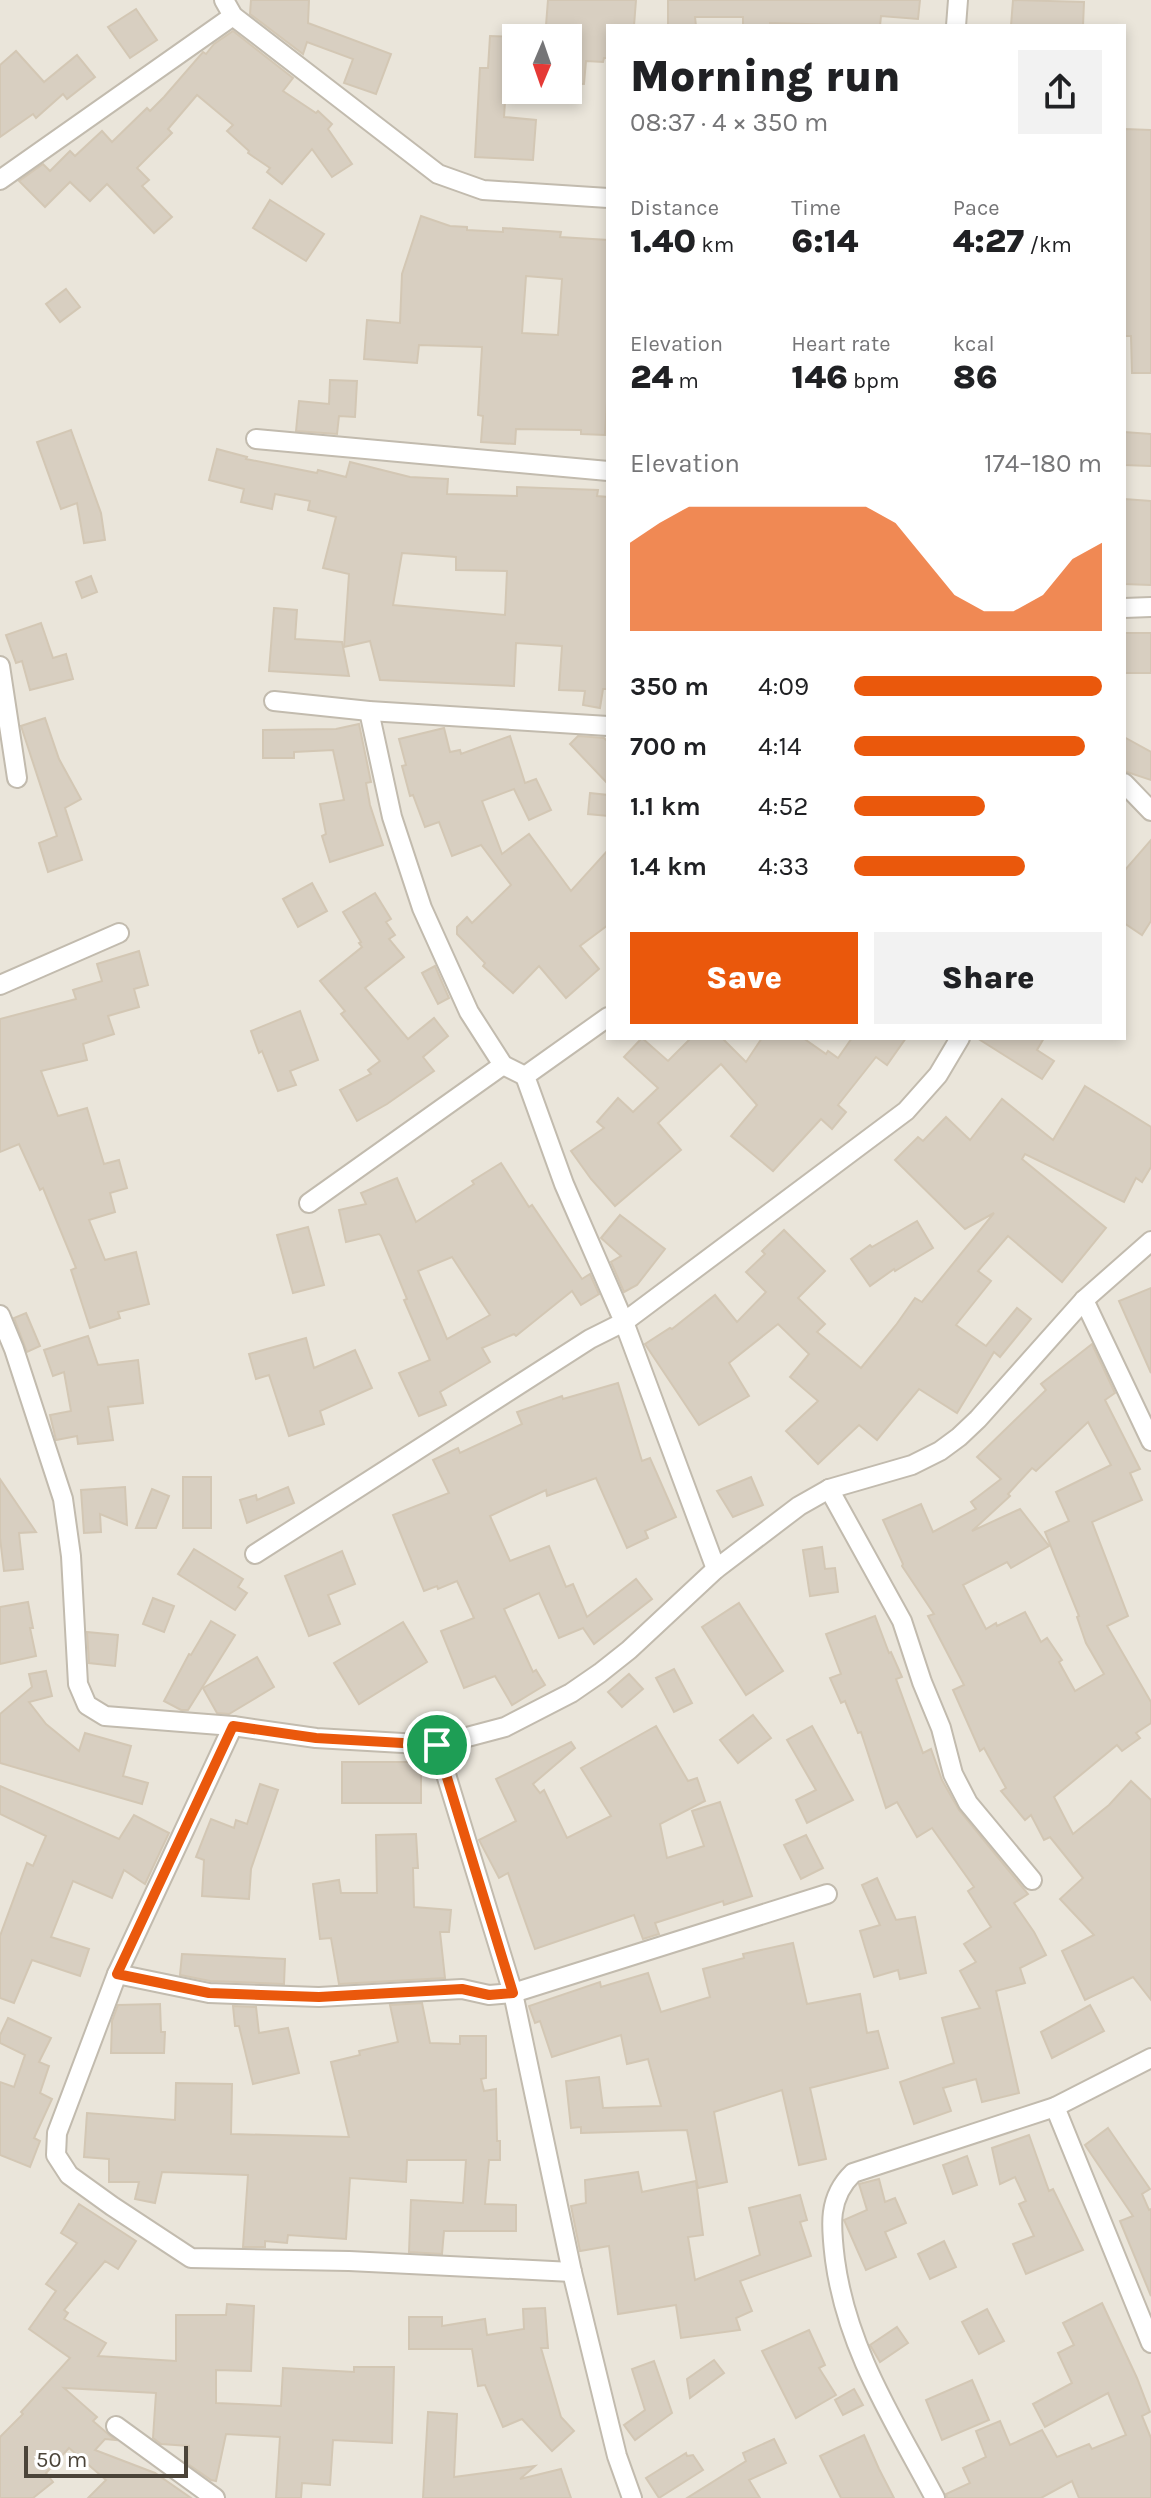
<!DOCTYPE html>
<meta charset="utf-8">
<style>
body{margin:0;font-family:Karla,sans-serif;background:#f2f2f2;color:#202124;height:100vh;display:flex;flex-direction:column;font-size:30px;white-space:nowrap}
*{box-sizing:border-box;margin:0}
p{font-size:26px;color:#757577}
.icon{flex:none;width:44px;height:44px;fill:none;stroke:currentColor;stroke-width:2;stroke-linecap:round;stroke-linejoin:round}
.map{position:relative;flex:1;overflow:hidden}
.sheet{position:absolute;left:606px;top:24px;width:520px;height:1016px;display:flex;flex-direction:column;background:#fff;border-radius:0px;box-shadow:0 4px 12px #0003}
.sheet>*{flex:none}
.needle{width:52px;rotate:182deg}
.tools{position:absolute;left:502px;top:24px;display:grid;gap:16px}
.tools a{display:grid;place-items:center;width:80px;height:80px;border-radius:0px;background:#fff;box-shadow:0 4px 12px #0003;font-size:40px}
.scale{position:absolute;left:24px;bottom:20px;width:164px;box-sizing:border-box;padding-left:8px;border:4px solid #4b4439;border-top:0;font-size:22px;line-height:28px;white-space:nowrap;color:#4b4439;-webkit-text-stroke:6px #fff;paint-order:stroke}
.pin{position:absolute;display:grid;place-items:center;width:68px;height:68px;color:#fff;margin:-34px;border:4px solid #fff;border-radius:50%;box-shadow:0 2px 8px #0007}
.round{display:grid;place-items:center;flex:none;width:84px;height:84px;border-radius:0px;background:#f2f2f2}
.headline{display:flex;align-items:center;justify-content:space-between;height:136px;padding:0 24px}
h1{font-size:44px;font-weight:800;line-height:60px}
.stats{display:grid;grid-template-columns:repeat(3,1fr);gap:12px;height:136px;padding:8px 24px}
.stats div{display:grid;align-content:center}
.stats b{font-size:34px;font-weight:800}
.stats small{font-size:22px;font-weight:400}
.stats p{font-size:22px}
.chart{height:224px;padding:16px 24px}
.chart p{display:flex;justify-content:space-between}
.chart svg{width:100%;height:144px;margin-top:8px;fill:#ea580c;opacity:.7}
.primary-button{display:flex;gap:16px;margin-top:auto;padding:16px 24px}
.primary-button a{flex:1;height:92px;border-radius:0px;background:#ea580c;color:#fff;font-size:32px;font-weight:800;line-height:92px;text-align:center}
.primary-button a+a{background:#f2f2f2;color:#202124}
ul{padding:0 24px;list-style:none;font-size:26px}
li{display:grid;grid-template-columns:128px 96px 1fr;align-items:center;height:60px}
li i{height:20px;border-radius:10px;background:#ea580c}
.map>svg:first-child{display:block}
</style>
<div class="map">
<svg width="1151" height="2498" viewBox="0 0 1151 2498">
<rect width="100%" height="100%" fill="#f6f3ec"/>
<path fill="#eae5da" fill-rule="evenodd" d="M0 0H1151V2498H0ZM608 26H1124V1038H608ZM516 38H568V90H516Z"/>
<g fill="#d8cfc1" stroke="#d3c7b4" stroke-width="2" fill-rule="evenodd">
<polygon points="251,0 309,0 308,23 391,54 376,94 344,83 353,59 307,42 303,54 250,14"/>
<polygon points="548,0 636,0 634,26 608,26 608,58 604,58 603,62 586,61 584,84 568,83 568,38 545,38"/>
<polygon points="668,0 920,0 918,19 881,16 880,26 770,23 770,26 743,26 743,17 695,17 696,26 668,26"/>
<polygon points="1013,0 1084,2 1083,26 1011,26"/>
<polygon points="136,9 157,40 130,58 108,27"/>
<polygon points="233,31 293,78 283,91 316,113 318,111 332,124 328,129 352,164 332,177 312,149 282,184 267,172 270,168 248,153 249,151 227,131 233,125 197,95 168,129 172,133 137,168 149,180 142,186 172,217 154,233 107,184 90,201 70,182 45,207 19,181 43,164 50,171 70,151 75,156 102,131 112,142 147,108 150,111 164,97 203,52 206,54 214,44"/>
<polygon points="490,36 516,37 516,57 508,56 504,117 536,120 533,160 475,157 480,68 488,68"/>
<polygon points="16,51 44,82 77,55 95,77 67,99 63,94 36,118 33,114 0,137 0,65"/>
<polygon points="1124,129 1151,130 1151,373 1132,373 1131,336 1124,336"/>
<polygon points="270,200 324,234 306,261 253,228"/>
<path d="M421 216 450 226 467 227V230L503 232V228L561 232 560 237 608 240V384L605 435 581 434V430L516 429 515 444 481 442 483 416 478 415 482 347 419 345 417 363 364 359 367 320 400 323 402 274ZM526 276 562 279 558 335 522 333Z"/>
<polygon points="66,289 80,307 60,322 46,304"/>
<polygon points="330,380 357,381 355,417 339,416 337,434 296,431 299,401 329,404"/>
<polygon points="71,430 101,513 105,540 84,543 77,503 61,509 37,442"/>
<polygon points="1124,432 1151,434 1151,466 1124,465"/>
<path d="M217 449 247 457 246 459 317 473 318 470 346 477 350 462 410 477 448 479 447 494 517 496V487L598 490 597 496 608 497V689H603L600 708 583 705 585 691 559 690 562 646 516 643 514 686 380 680 370 641 344 647 349 574 323 568 336 517 308 510 310 501 275 494 272 509 241 502 244 489 209 480ZM402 553 456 557V570L507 571 505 615 393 605Z"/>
<polygon points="1124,499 1151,501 1151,585 1124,584"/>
<polygon points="91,576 97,592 82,598 76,582"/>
<polygon points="274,608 297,610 295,639 342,642 349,676 269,671"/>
<polygon points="41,623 53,658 66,654 73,679 30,690 22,661 16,663 6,635"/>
<rect x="1124" y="633" width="27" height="40"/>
<polygon points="45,718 59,759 81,799 65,808 82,860 48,872 39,843 57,836 21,726"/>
<polygon points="359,724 371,782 366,783 370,805 383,845 330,862 322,836 326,834 320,804 344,800 333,750 294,752 294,758 263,758 263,730 336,729"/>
<polygon points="444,728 450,752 460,750 461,754 510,736 525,783 536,779 551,810 529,820 514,789 482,801 502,854 529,834 571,891 608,850 608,925 580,946 599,969 566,998 539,966 513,993 483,966 485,963 457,934 457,927 467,917 472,923 511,885 481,845 452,856 439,822 425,827 413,795 410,796 402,766 406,765 399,739"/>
<polygon points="578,736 604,738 608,742 608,784 570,744"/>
<polygon points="1124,737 1151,752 1151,780 1124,771"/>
<polygon points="590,793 608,795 608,816 588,814"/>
<polygon points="1151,840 1151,921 1142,935 1124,923 1124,871"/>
<polygon points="312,883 327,911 298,927 283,899"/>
<polygon points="375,893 391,919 386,922 395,935 389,939 404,957 365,988 408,1039 434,1018 448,1036 423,1057 434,1071 387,1104 357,1121 340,1090 371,1074 368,1070 380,1061 341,1014 345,1011 320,981 362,947 359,943 361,942 343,912"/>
<polygon points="139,951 148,985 134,989 139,1007 108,1016 114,1034 83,1044 87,1060 41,1071 58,1116 87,1108 104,1164 119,1160 127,1188 110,1193 115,1212 89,1220 105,1260 136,1252 149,1304 118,1312 120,1318 90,1328 71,1270 76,1268 43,1188 40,1190 19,1144 0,1152 0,1019 76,999 73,990 102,981 97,964"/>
<polygon points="435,966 449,998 438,1004 422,973"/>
<polygon points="300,1011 318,1060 290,1071 296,1085 278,1091 262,1051 259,1053 251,1031"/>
<polygon points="642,1038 668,1061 691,1038 722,1038 746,1062 762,1038 803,1038 826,1054 828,1051 838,1058 852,1038 906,1038 887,1065 876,1057 838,1105 846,1112 832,1129 821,1119 773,1171 731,1136 757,1105 721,1064 658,1123 681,1150 615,1206 591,1179 571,1151 604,1128 597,1122 618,1098 633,1112 658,1088 624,1057"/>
<polygon points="977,1038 1044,1038 1037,1050 1054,1061 1042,1079"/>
<polygon points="1085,1086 1151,1127 1151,1167 1142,1182 1136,1178 1124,1202 1025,1154 1022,1159 1106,1228 1062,1282 1008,1236 978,1271 991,1281 956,1325 986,1346 1017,1308 1031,1319 1000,1357 994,1352 957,1413 919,1389 877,1440 859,1425 818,1464 786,1431 818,1401 790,1377 809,1354 778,1324 729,1363 749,1396 699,1425 645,1344 670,1328 672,1329 715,1295 737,1322 766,1292 746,1272 765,1254 762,1251 784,1230 825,1271 798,1298 825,1324 817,1332 861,1368 896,1325 915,1298 922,1302 994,1213 965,1229 895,1160 918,1137 923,1141 946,1117 970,1140 1002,1099 1053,1140"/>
<path d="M501 1163 529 1207 532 1205 582 1279 590 1274 599 1294 581 1305 572 1291 516 1336 514 1334 482 1348 490 1362 440 1392 446 1405 419 1416 399 1373 430 1360 404 1300 407 1299 381 1236 379 1234 346 1242 339 1210 366 1204 361 1193 397 1178 416 1222 474 1184 472 1181ZM452 1257 490 1315 447 1339 418 1271Z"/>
<polygon points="620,1215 665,1249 637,1285 624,1292 611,1262 621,1256 601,1238"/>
<polygon points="917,1221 933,1248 895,1271 894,1269 870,1286 851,1259 870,1245 872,1247"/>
<polygon points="308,1227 324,1285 293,1293 277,1235"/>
<polygon points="1151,1288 1151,1373 1119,1301"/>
<polygon points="26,1313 40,1346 27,1352 14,1318"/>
<polygon points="88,1336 98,1365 138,1360 143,1403 108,1407 113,1440 78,1444 77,1436 56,1440 50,1415 71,1411 64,1372 53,1376 44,1350"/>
<polygon points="306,1338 314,1368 355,1350 372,1388 320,1411 324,1424 289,1436 269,1375 256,1379 249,1354"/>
<path d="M1092 1344 1115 1393 1105 1400 1140 1469 1130 1473 1142 1500 1092 1522 1128 1616 1107 1626 1151 1702V1723L1136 1733 1140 1738 1122 1751 1117 1745 1054 1797 1073 1834 1109 1805 1131 1781 1151 1800V2000L1133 1977 1085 2000 1062 1951 1094 1935 1060 1899 1083 1878 1050 1837 1044 1840 1031 1815 1025 1820 1001 1791 1006 1788 984 1748 980 1751 953 1690 964 1685 928 1616 934 1614 902 1566 903 1564 883 1520 921 1504 933 1532 976 1509 971 1502 1001 1479 977 1457 1046 1390 1041 1384ZM1088 1422 1111 1465 1056 1492 1069 1521 1045 1532 1079 1616 1077 1617 1086 1643 1104 1674 1075 1691 1059 1662 1062 1660 1047 1638 1041 1642 1025 1612 997 1626 996 1623 986 1629 963 1585 1007 1562 1011 1568 1049 1546 1020 1509 972 1531 1010 1496 1008 1494 1032 1468 1036 1471Z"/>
<polygon points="618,1383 642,1461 650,1458 676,1517 645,1531 648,1538 627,1548 596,1478 547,1496 546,1490 490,1516 510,1561 549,1546 566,1587 573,1584 587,1617 636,1579 652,1599 594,1644 583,1628 559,1638 539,1593 504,1609 533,1672 536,1670 545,1685 512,1705 495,1676 464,1688 441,1631 474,1618 457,1581 438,1589 437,1586 424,1591 393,1515 449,1493 433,1460 458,1448 460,1453 522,1424 517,1412 562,1396 563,1399"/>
<rect x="183" y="1477" width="28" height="51"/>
<polygon points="751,1477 763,1505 733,1517 717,1491"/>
<polygon points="0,1479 36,1532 19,1533 23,1569 4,1571 0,1538"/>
<polygon points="125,1487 127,1525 100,1514 101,1532 84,1533 81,1490"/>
<polygon points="288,1487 294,1503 247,1523 240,1500 256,1495 257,1500"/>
<polygon points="152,1489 169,1496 156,1528 136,1528"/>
<polygon points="822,1547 825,1569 835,1568 838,1592 810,1596 803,1550"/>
<polygon points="194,1549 243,1579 238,1587 247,1593 235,1610 178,1574"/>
<polygon points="342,1551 355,1584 328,1595 340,1624 309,1636 285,1576"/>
<polygon points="153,1598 174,1606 164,1632 143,1624"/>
<polygon points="28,1602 33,1628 30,1628 36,1656 0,1664 0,1607"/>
<polygon points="739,1603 783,1671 746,1695 702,1627"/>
<polygon points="875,1616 889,1653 891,1652 902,1677 896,1679 923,1753 931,1749 942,1780 959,1810 1028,1894 1014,1903 1034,1932 1046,1955 1020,1968 1025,1983 996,1991 1019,2093 982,2102 976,2079 943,2088 951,2111 914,2124 900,2082 954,2063 942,2018 980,2008 960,1971 976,1962 964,1944 991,1927 968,1891 974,1887 932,1828 917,1837 897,1802 886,1808 861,1732 858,1733 845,1701 841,1703 830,1678 841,1674 826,1634"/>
<polygon points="211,1621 235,1635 188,1710 181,1710 164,1701 189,1654 191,1655"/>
<polygon points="403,1622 427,1662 359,1704 334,1663"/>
<polygon points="87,1632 118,1635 115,1666 89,1663"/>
<polygon points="257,1657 274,1687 229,1714 217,1713 203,1688"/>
<polygon points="674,1669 692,1703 674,1712 656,1678"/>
<polygon points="46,1671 52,1696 29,1702 46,1724 79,1751 85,1733 131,1746 123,1776 148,1783 142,1804 0,1763 0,1714 32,1687 29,1674"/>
<polygon points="629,1674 643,1689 622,1707 608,1692"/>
<polygon points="753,1715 771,1738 738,1763 720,1740"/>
<polygon points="656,1726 688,1781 697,1778 705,1801 660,1824 667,1858 704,1846 692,1811 720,1802 752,1896 724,1905 723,1901 655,1923 659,1934 643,1939 634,1915 535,1949 508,1873 499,1878 479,1840 516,1821 496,1779 571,1742 575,1748 533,1784 540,1793 544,1790 567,1838 611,1816 581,1768"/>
<polygon points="812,1726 853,1800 807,1823 796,1800 816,1790 787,1740"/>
<rect x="342" y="1762" width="79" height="41"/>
<polygon points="260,1784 278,1790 251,1869 249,1899 202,1896 204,1860 196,1857 211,1819 234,1828 236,1820 247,1824"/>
<polygon points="0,1786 119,1839 134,1815 169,1833 145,1884 124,1870 112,1898 73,1881 51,1937 89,1949 80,1976 32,1960 14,2003 0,1998 0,1936 27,1863 33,1866 46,1836 0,1814"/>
<polygon points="416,1834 418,1868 413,1868 414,1907 451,1910 449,1932 440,1932 445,1978 339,1984 331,1938 320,1939 313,1884 339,1880 341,1893 377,1893 376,1835"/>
<polygon points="806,1835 823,1868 801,1879 784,1845"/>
<polygon points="877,1878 896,1920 915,1917 926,1973 900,1979 898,1970 874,1977 860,1931 880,1925 862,1885"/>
<polygon points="793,1943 807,2004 860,1994 867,2033 878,2031 888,2068 810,2088 826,2159 799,2165 782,2090 714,2112 727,2182 698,2188 687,2130 581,2133 581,2127 571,2128 566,2081 599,2077 603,2108 661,2106 648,2059 627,2064 621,2035 552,2057 540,2021 535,2023 529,2006 600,1982 601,1987 648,1973 661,2012 710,1997 703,1969 744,1958 743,1954"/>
<polygon points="182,1954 285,1959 284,1984 210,1981 180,1975"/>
<polygon points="422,2003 430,2043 460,2044 460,2036 486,2036 486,2078 481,2079 484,2091 496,2089 497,2141 500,2141 500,2160 489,2160 485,2204 516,2205 516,2231 444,2231 442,2254 409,2252 411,2200 463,2203 466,2160 407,2160 406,2182 350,2178 346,2239 288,2235 287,2243 265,2241 265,2247 243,2247 248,2175 162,2172 155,2203 135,2199 139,2182 109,2182 109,2159 84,2157 87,2113 175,2120 176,2083 232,2084 231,2134 349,2137 331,2062 360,2055 359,2051 398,2042 390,2005"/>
<polygon points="160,2004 161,2032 165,2032 164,2053 111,2053 112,2021 118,2005"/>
<polygon points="1090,2005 1104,2031 1052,2058 1041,2032"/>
<polygon points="233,2006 256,2007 259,2033 288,2028 299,2073 253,2084 239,2026 235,2026"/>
<polygon points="8,2018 51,2038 39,2062 49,2066 40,2093 52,2099 34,2138 40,2141 30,2167 0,2155 0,2082 14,2087 25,2055 0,2043 0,2035"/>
<polygon points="1108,2128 1150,2189 1142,2194 1149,2210 1151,2209 1151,2296 1120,2221 1133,2216 1085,2145"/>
<polygon points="1029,2135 1049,2191 1053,2189 1083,2250 1026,2274 1013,2244 1034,2236 1019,2204 1026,2201 1015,2177 1000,2184 992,2148"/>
<polygon points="967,2156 977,2185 953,2194 943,2165"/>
<polygon points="638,2172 642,2192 696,2181 703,2235 688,2237 695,2280 760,2255 749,2208 800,2195 807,2220 800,2222 811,2256 740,2281 752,2311 736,2318 740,2330 681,2338 676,2305 618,2314 609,2246 580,2251 571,2206 586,2203 585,2180"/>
<polygon points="879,2179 885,2202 895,2198 906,2223 885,2232 896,2257 866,2270 844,2220 867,2210 859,2184"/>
<polygon points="79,2204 136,2241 118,2269 105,2261 64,2310 68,2313 64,2319 106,2343 98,2356 176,2361 176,2315 226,2315 227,2304 254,2306 251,2371 216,2370 216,2403 281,2406 283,2368 354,2372 354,2367 394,2367 392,2443 333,2440 330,2485 302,2483 301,2498 276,2498 280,2437 226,2434 216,2481 211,2480 188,2464 189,2446 161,2444 153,2438 156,2393 64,2388 97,2417 93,2421 115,2440 105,2439 95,2450 155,2473 191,2498 88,2498 106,2480 69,2448 46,2473 53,2482 33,2498 0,2498 0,2437 23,2414 21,2412 70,2358 29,2329 56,2291 46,2284 77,2243 61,2233"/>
<polygon points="944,2241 956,2267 930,2279 918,2254"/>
<polygon points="1102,2303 1137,2378 1150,2412 1142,2416 1151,2438 1151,2498 1079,2498 1072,2481 1041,2498 947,2498 946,2494 970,2483 963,2468 986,2457 976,2431 1000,2421 1010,2445 1042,2430 1057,2457 1089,2444 1092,2449 1126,2435 1108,2393 1045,2427 1033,2404 1072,2383 1058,2353 1074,2345 1063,2323"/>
<polygon points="545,2308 548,2348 541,2348 561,2417 574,2431 552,2451 522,2419 503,2427 485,2385 478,2386 472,2349 409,2349 409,2317 442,2317 442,2326 485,2319 487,2335 524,2329 523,2309"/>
<polygon points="987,2309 1004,2341 979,2354 962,2322"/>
<polygon points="897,2327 908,2343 880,2362 870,2345"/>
<polygon points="809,2330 825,2365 819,2368 836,2395 796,2418 762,2351"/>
<polygon points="714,2360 724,2373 690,2398 687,2379"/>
<polygon points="654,2361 672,2413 635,2440 624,2425 645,2410 632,2369"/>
<polygon points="972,2380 989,2420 942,2440 926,2400"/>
<polygon points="854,2389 863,2405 843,2415 835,2400"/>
<polygon points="428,2412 457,2414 454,2477 535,2466 520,2479 561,2469 571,2498 423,2498"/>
<polygon points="864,2435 879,2469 894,2498 841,2498 820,2456"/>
<polygon points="774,2439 786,2463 749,2480 760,2498 687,2498 746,2461 743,2453"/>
<polygon points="686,2453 687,2456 693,2455 703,2470 659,2498 646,2478"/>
</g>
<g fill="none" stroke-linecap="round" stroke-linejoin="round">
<g stroke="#c2bbae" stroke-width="22">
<g id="street">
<polyline points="224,0 233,16 438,174 483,190 608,198"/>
<polyline points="956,26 958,0"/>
<polyline points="0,180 233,16"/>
<polyline points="256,439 608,471"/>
<polyline points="1124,608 1151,607"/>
<polyline points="0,666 17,778"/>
<polyline points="274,701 369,711 608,726"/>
<polyline points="369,711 392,817 422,908 469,1012 503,1065 525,1076"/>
<polyline points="1124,783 1151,811"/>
<polyline points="0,985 119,933"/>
<polyline points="309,1203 503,1065"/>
<polyline points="1084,1300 1151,1441"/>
<polyline points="0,1315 14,1349 63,1499 71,1556 78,1684 87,1705 105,1716 233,1726 316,1738 437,1745 505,1727 571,1693 600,1673 629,1650 716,1569 799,1506 829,1489 912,1465 940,1451 959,1437 978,1419 1084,1300 1151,1241"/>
<polyline points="829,1489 902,1621 922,1682 941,1728 953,1774 968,1803 1032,1880"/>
<polyline points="255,1554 590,1339 624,1322 564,1184 525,1076 608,1017"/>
<polyline points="716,1569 624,1322 906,1111 938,1075 960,1038"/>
<polyline points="233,1726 117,1974 57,2133 56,2155 69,2175 112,2206 191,2258 349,2261 572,2272"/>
<polyline points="437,1745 513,1993 572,2272 617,2456 632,2498"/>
<polyline points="117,1974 209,1993 319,1997 462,1989 489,1995 513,1993 827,1894"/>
<polyline points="1055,2107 1151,2343"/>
<polyline points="116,2426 215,2498"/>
<path d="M935 2498C893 2419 847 2349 835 2260 831 2227 827 2198 853 2173L1055 2107 1151 2058"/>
</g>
</g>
<use href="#street" stroke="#fff" stroke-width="18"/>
</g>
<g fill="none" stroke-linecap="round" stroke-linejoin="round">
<g stroke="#fff" stroke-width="16">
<polygon id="route" points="233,1726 316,1738 437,1745 513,1993 489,1995 462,1989 319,1997 209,1993 117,1974"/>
</g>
<use href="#route" stroke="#ea580c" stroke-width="10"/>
</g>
</svg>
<div class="tools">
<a><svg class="needle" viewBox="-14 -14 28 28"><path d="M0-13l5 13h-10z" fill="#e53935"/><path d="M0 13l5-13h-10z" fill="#757577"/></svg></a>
</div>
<div class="scale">50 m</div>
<div class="pin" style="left:437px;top:1745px;background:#1e9e55"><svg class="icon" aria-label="arrive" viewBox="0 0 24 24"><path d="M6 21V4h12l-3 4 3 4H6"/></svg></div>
<section class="sheet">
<div class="headline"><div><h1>Morning run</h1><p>08:37 · 4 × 350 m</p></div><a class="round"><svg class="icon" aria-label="share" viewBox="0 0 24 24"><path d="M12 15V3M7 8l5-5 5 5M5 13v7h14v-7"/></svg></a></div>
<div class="stats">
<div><p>Distance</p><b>1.40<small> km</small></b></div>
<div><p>Time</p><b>6:14</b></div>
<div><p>Pace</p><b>4:27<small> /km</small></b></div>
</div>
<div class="stats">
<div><p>Elevation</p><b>24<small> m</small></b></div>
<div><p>Heart rate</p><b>146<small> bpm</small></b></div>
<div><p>kcal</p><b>86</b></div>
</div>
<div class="chart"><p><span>Elevation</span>174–180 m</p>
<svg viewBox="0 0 160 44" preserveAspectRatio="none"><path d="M0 44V17L10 11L20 6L30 6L40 6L50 6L60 6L70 6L80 6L90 11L100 22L110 33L120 38L130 38L140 33L150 22L160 17V44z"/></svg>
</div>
<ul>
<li><b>350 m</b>4:09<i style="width:100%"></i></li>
<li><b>700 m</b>4:14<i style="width:93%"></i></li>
<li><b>1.1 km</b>4:52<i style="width:53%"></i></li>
<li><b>1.4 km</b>4:33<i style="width:69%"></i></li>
</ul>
<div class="primary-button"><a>Save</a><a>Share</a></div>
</section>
</div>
